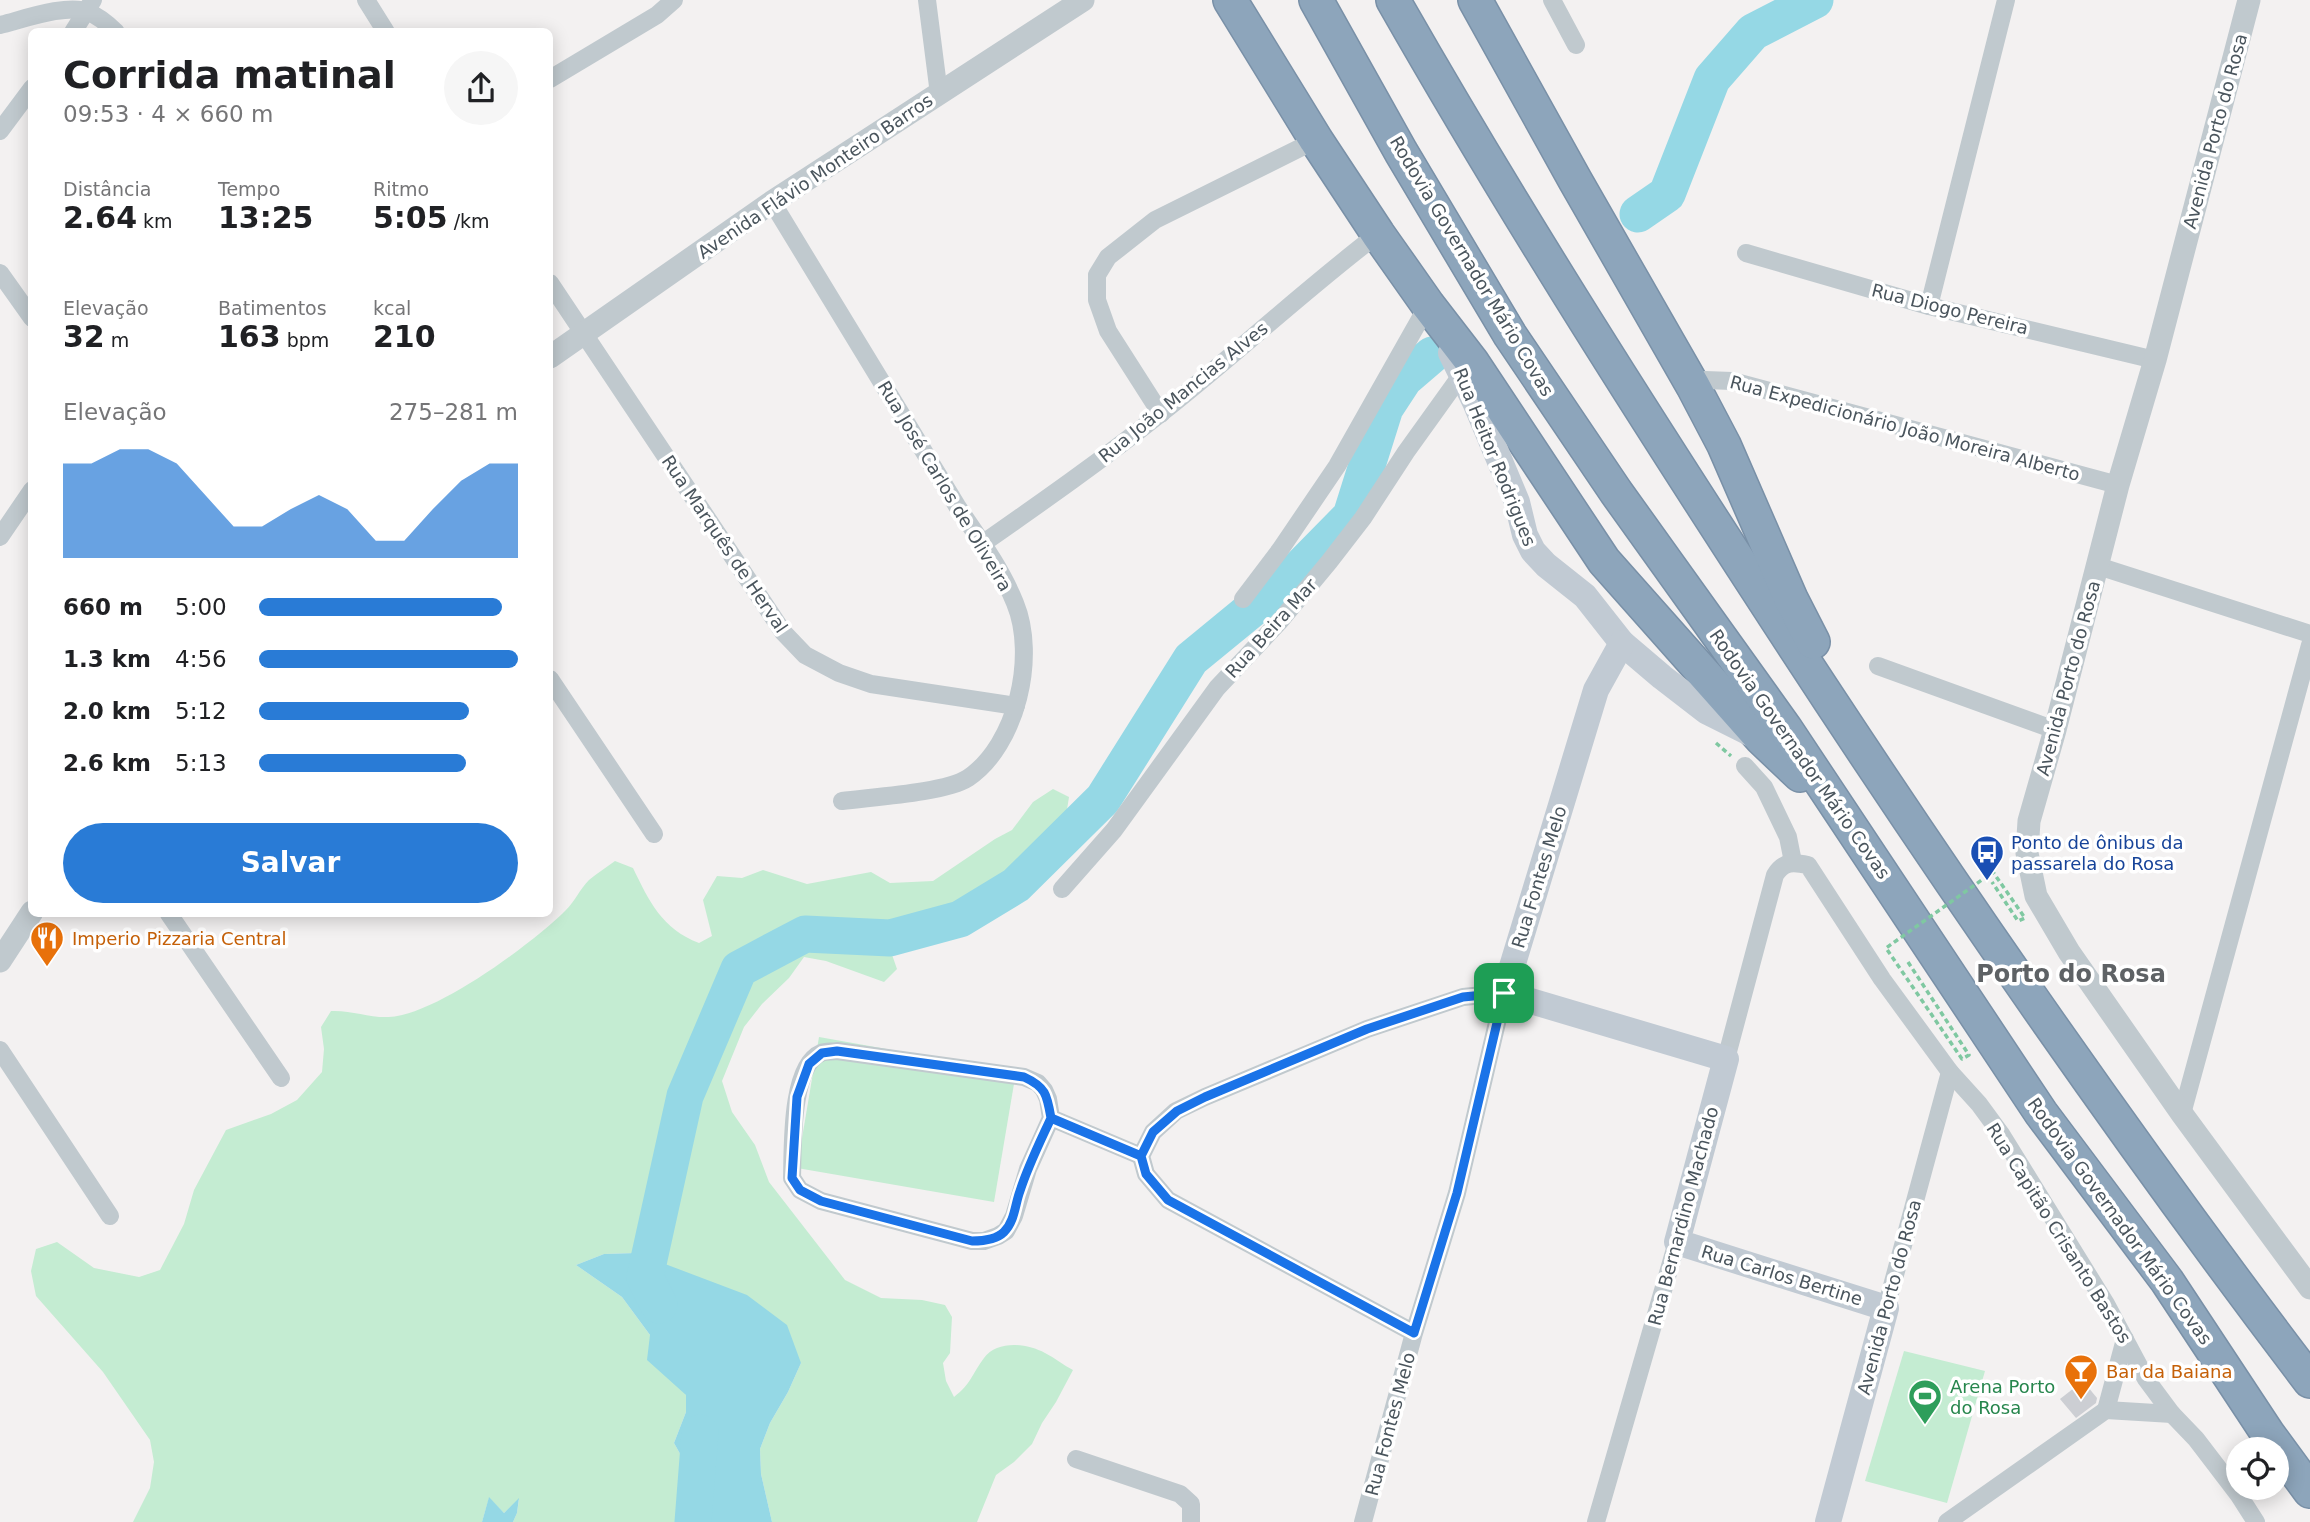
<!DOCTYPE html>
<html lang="pt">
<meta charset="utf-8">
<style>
body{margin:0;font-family:"DejaVu Sans",sans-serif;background:#f6f6f6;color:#202124;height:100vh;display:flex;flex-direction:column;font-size:26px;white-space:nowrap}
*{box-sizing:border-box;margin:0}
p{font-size:23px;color:#757577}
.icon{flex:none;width:38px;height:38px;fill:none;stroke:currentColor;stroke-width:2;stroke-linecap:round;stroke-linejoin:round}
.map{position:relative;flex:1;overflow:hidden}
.sheet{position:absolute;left:28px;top:28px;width:525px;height:889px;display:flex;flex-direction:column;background:#fff;border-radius:10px;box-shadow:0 4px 18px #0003}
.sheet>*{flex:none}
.controls{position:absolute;left:2226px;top:1437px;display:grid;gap:14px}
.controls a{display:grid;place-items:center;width:63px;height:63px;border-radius:50%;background:#fff;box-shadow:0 4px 18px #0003;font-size:35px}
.pin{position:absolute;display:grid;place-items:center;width:60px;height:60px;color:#fff;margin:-30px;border-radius:14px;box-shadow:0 4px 10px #0006}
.round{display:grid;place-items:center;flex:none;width:74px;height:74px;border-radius:37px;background:#f6f6f6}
.headline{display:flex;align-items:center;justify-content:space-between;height:119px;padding:0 35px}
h1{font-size:38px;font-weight:700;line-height:52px}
.stats{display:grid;grid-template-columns:repeat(3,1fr);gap:10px;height:119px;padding:7px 35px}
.stats div{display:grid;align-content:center}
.stats b{font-size:30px;font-weight:700}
.stats small{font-size:19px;font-weight:400}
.stats p{font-size:19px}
.chart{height:196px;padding:14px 35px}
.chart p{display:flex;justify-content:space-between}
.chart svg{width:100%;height:126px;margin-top:7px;fill:#297bd6;opacity:.7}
.action{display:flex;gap:14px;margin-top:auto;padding:14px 35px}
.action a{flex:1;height:80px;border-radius:42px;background:#297bd6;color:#fff;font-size:28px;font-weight:700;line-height:80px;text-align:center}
ul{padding:0 35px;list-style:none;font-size:23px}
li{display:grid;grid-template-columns:112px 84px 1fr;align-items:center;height:52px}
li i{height:18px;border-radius:9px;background:#297bd6}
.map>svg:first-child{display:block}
</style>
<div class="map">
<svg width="2310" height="1522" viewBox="0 0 2310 1522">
<rect width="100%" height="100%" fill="#f3f1f1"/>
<g fill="#c4ecd2">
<path d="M1053 789 1069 797 1065 822 996 883 933 918 879 931 822 928 847 943 890 949 897 969 884 982 826 961 804 957 789 978 762 1004 744 1027 722 1081 732 1112 755 1145 769 1182 845 1280 881 1298 922 1300 945 1305 952 1317 950 1353 943 1363 946 1381 954 1397C971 1384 972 1374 984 1358 997 1340 1027 1343 1045 1353 1055 1358 1063 1365 1073 1370L1056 1402 1042 1423 1032 1444 1014 1462 996 1475 977 1522H772L761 1474 760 1449 770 1423 788 1392 801 1363 674 1269 636 1253 604 1254 576 1265 622 1297 650 1335 686 1395V1412L674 1443 707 1502V1522H513L517 1513 519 1499 504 1513 489 1498 482 1522H133L150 1488 154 1462 150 1440 103 1372 36 1296 31 1271 36 1249 57 1242 94 1268 139 1277 160 1270 184 1224 194 1190 226 1130 271 1114 297 1100 322 1072 324 1049 321 1027 331 1011C351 1010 370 1018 389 1017 436 1015 533 943 566 910 575 901 580 889 589 880 597 873 607 867 615 861L633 868C649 901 662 929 699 943L712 936 703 900 717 876 742 878 763 870 807 884 871 872 890 883 933 881 995 839 1012 830 1033 802Z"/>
<polygon points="819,1037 1016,1072 994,1202 797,1168"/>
<polygon points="1904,1351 1985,1371 1947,1503 1865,1481"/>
</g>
<g fill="#95d8e5">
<polygon points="636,1253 747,1295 787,1325 801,1363 788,1392 770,1423 760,1449 761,1474 772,1522 707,1522 707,1502 674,1443 686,1412 686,1395 647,1360 650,1335 622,1297 576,1265 604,1254"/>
<polygon points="489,1497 504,1513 519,1498 517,1513 513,1522 482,1522"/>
</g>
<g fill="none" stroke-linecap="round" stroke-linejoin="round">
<g stroke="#95d8e5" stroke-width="37">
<polyline points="1638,214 1667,194 1712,79 1753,32 1815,0"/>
<polyline points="659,1305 645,1277 685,1096 739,969 805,934 890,938 960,919 1016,885 1103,799 1191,659 1292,576 1351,516 1385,408 1404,379 1432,355"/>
<polyline points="693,1522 700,1433"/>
</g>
</g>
<polygon fill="#ccced3" points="2083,1381 2097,1398 2096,1403 2076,1418 2060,1399"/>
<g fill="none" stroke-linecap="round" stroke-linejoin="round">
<g stroke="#7990a7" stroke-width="36">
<g id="motorway">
<polyline points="1230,0 1316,140 1378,234 1428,305 1472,362 1604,561 1762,739 1800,775"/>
<polyline points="1316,0 1401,152 1510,335 1616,492 1785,728 2041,1113 2167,1281 2268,1434 2310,1491"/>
<path d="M1393 0C1507 200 1631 395 1757 589 1932 859 2115 1125 2310 1381"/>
<polyline points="1475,0 1575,180 1693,386 1724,445 1791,599 1813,642"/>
</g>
</g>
<polyline stroke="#7fc8a1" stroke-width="3.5" stroke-dasharray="5 3.5" stroke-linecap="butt" points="1716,743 1731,756"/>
<g stroke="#c0c9ce" stroke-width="18">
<polyline points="366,0 386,32"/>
<polyline points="927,0 939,94"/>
<polyline points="1552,0 1576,45"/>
<path d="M0 25C21 20 68 3 88 12 98 16 109 25 116 32"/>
<polyline points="73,32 93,0"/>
<polyline points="550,79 657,15 674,0"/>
<polyline points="0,131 32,88"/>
<path d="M772 202 957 506C978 537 1001 568 1015 603 1037 656 1017 745 968 778 945 793 871 797 842 801"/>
<polyline points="1746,253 1929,306 2155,360"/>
<polyline points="0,273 32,318"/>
<polyline points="550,283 783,632 805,655 839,673 871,684 1016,706"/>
<polyline points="1929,306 2006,0"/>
<polyline points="1693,386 1705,380 1732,381 2118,485"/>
<polyline points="1161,414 1108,331 1097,300 1097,275 1108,257 1155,220 1316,140"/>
<polyline points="0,537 32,490"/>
<path d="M982 544C1042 502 1102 460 1160 414 1234 356 1303 291 1378 234"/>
<polyline points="2098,566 2310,634"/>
<polyline points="1243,599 1280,550 1337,466 1428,305"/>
<polyline points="1878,666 2055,730"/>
<polyline points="550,679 654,834"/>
<polyline points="1745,766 1764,787 1788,837 1793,862"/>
<polyline points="1062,889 1114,830 1217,688 1280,621 1329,562 1363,518 1406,452 1467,367"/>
<polyline points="169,914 281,1078"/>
<polyline points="0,1050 110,1216"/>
<path d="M837 1051 1024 1077 1038 1083 1044 1090 1048 1099 1051 1118 1028 1169 1014 1216 1006 1231 998 1236 984 1241H972L821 1201 800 1190 792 1178C793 1149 790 1066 821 1053 826 1051 832 1052 837 1051Z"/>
<path d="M1726 1059 1775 875C1784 861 1793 862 1808 865L1882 979 1950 1072 1979 1104 2001 1134 2106 1304 2146 1379 2172 1414 2196 1439 2238 1494 2256 1522"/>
<polyline points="2182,1114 2310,645"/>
<polyline points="1051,1118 1141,1156"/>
<polyline points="1886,1308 1950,1072"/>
<polyline points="2106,1410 2125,1339"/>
<polyline points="1076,1459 1180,1494 1191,1504 1191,1522"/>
<polyline points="1363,1522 1414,1333 1457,1193 1504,993 1463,997 1367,1029 1205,1097 1176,1111 1153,1132 1141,1156 1146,1174 1168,1200 1414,1333"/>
<polyline points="1596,1522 1677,1242"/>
<polyline points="1947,1522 2106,1410 2172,1414"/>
</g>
<g stroke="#c0c9ce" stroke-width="23">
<polyline points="2249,0 2155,360 2118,485 2055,730 2029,821 2027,853 2036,896 2069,952 2182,1114 2310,1288"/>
<polyline points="550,357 772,202 1083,0"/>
<polyline points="0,961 32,912"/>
</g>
<g stroke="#c1cad3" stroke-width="26">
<polyline points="1451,353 1475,402 1517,502 1525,535 1533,551 1546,565 1585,596 1622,643 1662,677 1706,711 1752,734"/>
<polyline points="1622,643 1596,690 1504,993 1726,1059 1677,1242 1886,1308 1828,1522"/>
</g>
<use href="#motorway" stroke="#8da5bb" stroke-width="33"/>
<polyline stroke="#7fc8a1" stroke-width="3.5" stroke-dasharray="5 3.5" stroke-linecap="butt" points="1908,962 1969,1055 1962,1059 1886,948 1993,872 2025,918 2018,921 1992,882"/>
</g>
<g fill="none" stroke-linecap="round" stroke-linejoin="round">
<g stroke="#fff" stroke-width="14">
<path id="route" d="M1504 993 1463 997 1367 1029 1205 1097 1177 1111 1153 1132 1141 1156 1051 1118C1040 1142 1028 1166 1020 1191 1015 1204 1015 1221 1004 1232 996 1240 983 1241 972 1241L821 1201 800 1190 792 1178 797 1097 809 1064 822 1053 837 1051 1024 1077C1046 1087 1047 1095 1051 1118L1141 1156 1146 1174 1168 1200 1414 1333 1457 1193 1504 993"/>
</g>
<use href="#route" stroke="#1a73e8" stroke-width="9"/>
</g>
<defs>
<g id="bus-pin" transform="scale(1.75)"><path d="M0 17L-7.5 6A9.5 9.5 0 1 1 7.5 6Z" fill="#1a4fb4" stroke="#fff"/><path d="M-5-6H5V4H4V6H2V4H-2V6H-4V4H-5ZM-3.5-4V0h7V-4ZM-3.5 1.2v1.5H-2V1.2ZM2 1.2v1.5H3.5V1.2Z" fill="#fff"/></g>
<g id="restaurant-pin" transform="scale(1.75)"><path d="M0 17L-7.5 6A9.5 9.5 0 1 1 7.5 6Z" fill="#e8710a" stroke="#fff"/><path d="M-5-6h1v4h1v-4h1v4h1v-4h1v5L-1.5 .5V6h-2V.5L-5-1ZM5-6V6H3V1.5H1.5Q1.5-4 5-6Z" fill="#fff"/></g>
<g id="bar-pin" transform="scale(1.75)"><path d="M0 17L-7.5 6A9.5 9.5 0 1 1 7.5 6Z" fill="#e8710a" stroke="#fff"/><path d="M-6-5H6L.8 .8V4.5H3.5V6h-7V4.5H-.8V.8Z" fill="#fff"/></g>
<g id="stadium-pin" transform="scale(1.75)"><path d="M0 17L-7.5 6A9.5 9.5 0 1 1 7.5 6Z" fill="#2e9e5b" stroke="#fff"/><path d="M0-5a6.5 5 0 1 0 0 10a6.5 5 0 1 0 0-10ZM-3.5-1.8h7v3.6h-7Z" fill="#fff"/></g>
</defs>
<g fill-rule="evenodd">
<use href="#bus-pin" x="1987" y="852"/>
<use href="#restaurant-pin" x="47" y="938"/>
<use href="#bar-pin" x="2081" y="1371"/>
<use href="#stadium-pin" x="1925" y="1396"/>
</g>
<g text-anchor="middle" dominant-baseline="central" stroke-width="7" stroke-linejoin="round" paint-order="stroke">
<g font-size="18" fill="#4a555d" stroke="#fff">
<text transform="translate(2215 131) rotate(-75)">Avenida Porto do Rosa</text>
<text transform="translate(815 176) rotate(-34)">Avenida Flávio Monteiro Barros</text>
<text transform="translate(1472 266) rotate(59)">Rodovia Governador Mário Covas</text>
<text transform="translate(1950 309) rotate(14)">Rua Diogo Pereira</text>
<text transform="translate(1183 392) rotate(-39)">Rua João Mancias Alves</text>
<text transform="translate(1905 428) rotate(15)">Rua Expedicionário João Moreira Alberto</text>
<text transform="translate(1495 457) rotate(68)">Rua Heitor Rodrigues</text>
<text transform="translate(945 486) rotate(59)">Rua José Carlos de Oliveira</text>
<text transform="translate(725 544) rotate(56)">Rua Marquês de Herval</text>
<text transform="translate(1271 628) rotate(-48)">Rua Beira Mar</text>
<text transform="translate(2068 678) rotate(-75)">Avenida Porto do Rosa</text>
<text transform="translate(1800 754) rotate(55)">Rodovia Governador Mário Covas</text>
<text transform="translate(1539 877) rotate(-73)">Rua Fontes Melo</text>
<text transform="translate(1683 1216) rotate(-75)">Rua Bernardino Machado</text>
<text transform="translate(2120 1221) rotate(54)">Rodovia Governador Mário Covas</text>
<text transform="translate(2059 1233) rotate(58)">Rua Capitão Crisanto Bastos</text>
<text transform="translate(1782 1275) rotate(17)">Rua Carlos Bertine</text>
<text transform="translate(1889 1297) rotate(-75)">Avenida Porto do Rosa</text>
<text transform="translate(1390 1424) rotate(-75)">Rua Fontes Melo</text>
</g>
<g font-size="18" fill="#164399" stroke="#fff" text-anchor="start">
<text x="2011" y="842">Ponto de ônibus da<tspan x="2011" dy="21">passarela do Rosa</tspan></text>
</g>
<g font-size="18" fill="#c56008" stroke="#fff" text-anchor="start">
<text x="72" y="938">Imperio Pizzaria Central</text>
<text x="2106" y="1371">Bar da Baiana</text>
</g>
<g font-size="18" fill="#27864d" stroke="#fff" text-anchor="start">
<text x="1950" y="1386">Arena Porto<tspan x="1950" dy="21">do Rosa</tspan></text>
</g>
<g font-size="24" font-weight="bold" fill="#5e6265" stroke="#fff">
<text x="2071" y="974">Porto do Rosa</text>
</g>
</g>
</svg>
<div class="controls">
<a><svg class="icon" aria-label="locate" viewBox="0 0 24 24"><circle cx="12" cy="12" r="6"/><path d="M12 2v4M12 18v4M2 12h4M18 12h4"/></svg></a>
</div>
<div class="pin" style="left:1504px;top:993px;background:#1e9e55"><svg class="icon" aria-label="arrive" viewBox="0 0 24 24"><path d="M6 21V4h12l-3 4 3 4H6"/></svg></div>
<section class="sheet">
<div class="headline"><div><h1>Corrida matinal</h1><p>09:53 · 4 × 660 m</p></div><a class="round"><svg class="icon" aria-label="share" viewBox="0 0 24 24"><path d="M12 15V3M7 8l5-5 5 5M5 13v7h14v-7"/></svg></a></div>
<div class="stats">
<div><p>Distância</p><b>2.64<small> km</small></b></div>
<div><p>Tempo</p><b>13:25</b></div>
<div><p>Ritmo</p><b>5:05<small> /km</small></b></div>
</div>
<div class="stats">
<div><p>Elevação</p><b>32<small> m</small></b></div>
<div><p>Batimentos</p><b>163<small> bpm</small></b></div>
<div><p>kcal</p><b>210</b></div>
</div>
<div class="chart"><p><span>Elevação</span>275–281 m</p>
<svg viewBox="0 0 160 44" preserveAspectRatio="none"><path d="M0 44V11L10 11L20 6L30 6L40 11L50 22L60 33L70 33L80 27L90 22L100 27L110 38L120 38L130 27L140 17L150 11L160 11V44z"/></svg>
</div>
<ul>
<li><b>660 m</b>5:00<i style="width:94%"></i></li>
<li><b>1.3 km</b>4:56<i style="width:100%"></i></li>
<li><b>2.0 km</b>5:12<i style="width:81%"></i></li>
<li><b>2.6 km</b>5:13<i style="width:80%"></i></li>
</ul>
<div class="action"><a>Salvar</a></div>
</section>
</div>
